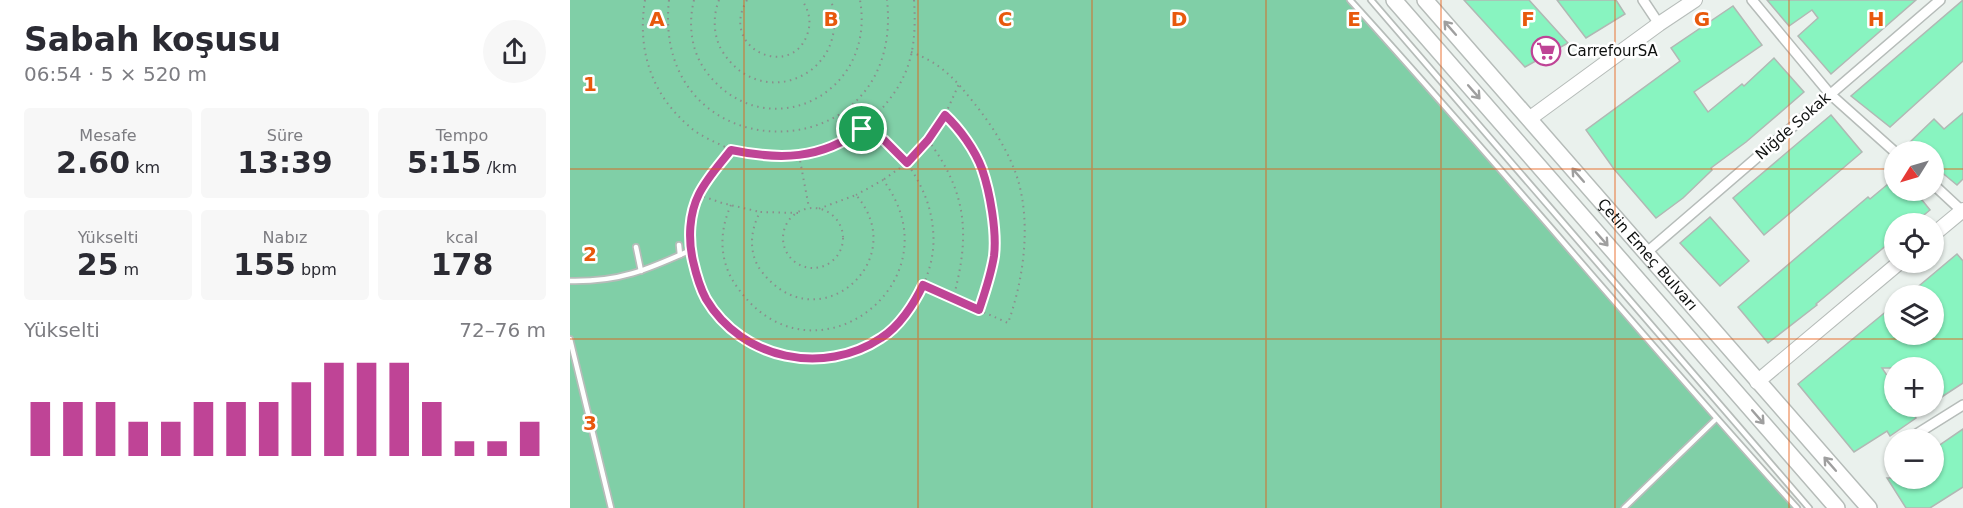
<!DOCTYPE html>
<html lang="tr">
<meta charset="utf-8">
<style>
body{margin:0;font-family:"DejaVu Sans",sans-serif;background:#f7f7f7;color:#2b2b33;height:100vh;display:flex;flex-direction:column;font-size:22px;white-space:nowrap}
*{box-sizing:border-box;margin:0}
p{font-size:20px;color:#7c7c81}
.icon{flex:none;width:33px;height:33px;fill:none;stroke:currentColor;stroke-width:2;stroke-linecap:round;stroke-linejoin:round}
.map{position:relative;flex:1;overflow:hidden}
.drawer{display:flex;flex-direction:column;background:#fff;width:570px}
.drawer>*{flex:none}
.needle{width:39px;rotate:233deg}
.tools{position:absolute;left:1314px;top:141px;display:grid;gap:12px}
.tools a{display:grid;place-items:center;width:60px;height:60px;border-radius:50%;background:#fff;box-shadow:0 2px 4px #0004;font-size:30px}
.pin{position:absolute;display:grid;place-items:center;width:51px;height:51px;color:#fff;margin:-26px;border:3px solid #fff;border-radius:50%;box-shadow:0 2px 6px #0007}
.round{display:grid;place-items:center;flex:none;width:63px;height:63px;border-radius:32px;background:#f7f7f7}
.headline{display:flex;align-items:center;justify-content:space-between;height:102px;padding:0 24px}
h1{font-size:33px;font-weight:700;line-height:45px}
.figures{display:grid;grid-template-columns:repeat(3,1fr);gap:9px;height:102px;padding:6px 24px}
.figures div{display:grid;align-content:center;border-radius:6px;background:#f7f7f7;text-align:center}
.figures b{font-size:30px;font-weight:700}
.figures small{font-size:16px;font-weight:400}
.figures p{font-size:16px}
.chart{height:168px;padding:12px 24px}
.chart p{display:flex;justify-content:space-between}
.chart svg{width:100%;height:108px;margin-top:6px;stroke:#bf4496;stroke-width:6}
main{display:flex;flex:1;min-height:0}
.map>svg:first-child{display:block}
</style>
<main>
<section class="drawer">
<div class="headline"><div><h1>Sabah koşusu</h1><p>06:54 · 5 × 520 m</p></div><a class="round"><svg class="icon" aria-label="share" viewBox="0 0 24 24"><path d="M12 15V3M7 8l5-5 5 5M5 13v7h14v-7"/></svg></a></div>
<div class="figures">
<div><p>Mesafe</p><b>2.60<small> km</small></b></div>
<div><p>Süre</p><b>13:39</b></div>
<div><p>Tempo</p><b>5:15<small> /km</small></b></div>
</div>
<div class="figures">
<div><p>Yükselti</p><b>25<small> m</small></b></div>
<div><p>Nabız</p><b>155<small> bpm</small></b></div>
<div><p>kcal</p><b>178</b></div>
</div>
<div class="chart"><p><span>Yükselti</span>72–76 m</p>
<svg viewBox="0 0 160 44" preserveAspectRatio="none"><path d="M5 44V22M15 44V22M25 44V22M35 44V30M45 44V30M55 44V22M65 44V22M75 44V22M85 44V14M95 44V6M105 44V6M115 44V6M125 44V22M135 44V38M145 44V38M155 44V30"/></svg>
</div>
</section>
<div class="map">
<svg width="1393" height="508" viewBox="0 0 1393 508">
<rect width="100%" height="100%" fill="#eaf1ed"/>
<polygon fill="#80cfa7" points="0,0 780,0 1227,508 0,508"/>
<g fill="#88f4c0" stroke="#b1b8b4" stroke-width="1.5">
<polygon points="894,0 959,0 998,43 955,67"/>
<polygon points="987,0 1046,0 1055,14 1016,38"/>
<polygon points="1197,0 1346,0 1261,74 1228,36 1248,18 1242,10 1219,26"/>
<polygon points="1393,0 1393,61 1320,127 1281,96"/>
<polygon points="1163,6 1192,45 1124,92 1138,112 1172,84 1174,86 1204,58 1234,92 1176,142 1141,168 1142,170 1113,198 1086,218 1044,169 1016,130 1110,61 1101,48"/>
<polygon points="1393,113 1393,179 1387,185 1364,166 1364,152 1347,152 1338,144 1364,119 1374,129"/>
<polygon points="1261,115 1292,152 1194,235 1163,198"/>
<polygon points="1324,179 1324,190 1344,190 1360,210 1343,224 1324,224 1324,239 1246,304 1247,305 1198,343 1168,307 1298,197 1300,199"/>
<polygon points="1140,217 1179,261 1150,286 1110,243"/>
<polygon points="1387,254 1393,261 1393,383 1364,402 1364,368 1312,368 1324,386 1324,406 1358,406 1345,416 1346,418 1320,436 1317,431 1284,452 1228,384 1324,305 1324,334 1364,334 1364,296 1337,296"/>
<polygon points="1393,429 1393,487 1360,508 1336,508 1317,478 1364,478 1364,449"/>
</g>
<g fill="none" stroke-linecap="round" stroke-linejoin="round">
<g stroke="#b6bcb9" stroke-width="8">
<g id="lane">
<path d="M780 0C932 167 1075 341 1227 508"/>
<polyline points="801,0 1239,508"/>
<polyline points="109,245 110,255"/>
<polyline points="66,247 71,271"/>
<path d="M0 281C49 282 77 270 121 250"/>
<polyline points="0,339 41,508"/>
<polyline points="1054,508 1146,419"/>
</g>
</g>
<g stroke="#b6bcb9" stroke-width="12">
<g id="street">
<polyline points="1073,0 1089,24"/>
<polyline points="1182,0 1260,94 1325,152"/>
<polyline points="1364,185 1392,211"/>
<polyline points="1076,253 1370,0"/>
<polyline points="1337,440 1393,405"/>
</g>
</g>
<g stroke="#b6bcb9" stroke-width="16">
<g id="secondary">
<polyline points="959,119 1089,24 1125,0"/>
<polyline points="1364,234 1393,210"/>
<polyline points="1187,382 1330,262"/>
</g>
</g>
<g stroke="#b6bcb9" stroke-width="18">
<g id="primary">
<polyline points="824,0 1267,508"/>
<path id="s1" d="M855 0 1299 508"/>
</g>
</g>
<g stroke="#8a8f8d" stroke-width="2" stroke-dasharray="1.5 4.5" stroke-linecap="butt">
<path d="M75 0C67 50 81 94 120 127 131 137 148 143 161 150"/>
<path d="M99 0C80 175 336 176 317 0"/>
<path d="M124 0C118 24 121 50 135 70 192 149 307 98 290 0"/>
<path d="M149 0C143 15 143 34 151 49 189 115 283 75 261 0"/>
<path d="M177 0C148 49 221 80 237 35 242 22 239 11 232 0"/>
<path d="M341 52C371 63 385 79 404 103 421 124 437 149 446 174 462 220 454 279 438 323L353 285"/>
<path d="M375 115C390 129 404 150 412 169 420 192 427 232 424 256 421 275 415 292 409 310"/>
<path d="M292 129C335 88 348 61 344 0"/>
<path d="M358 140C398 194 400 236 383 299"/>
<polyline points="229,155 239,208"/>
<path d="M129 195 161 150C208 160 252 159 292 129L314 140 337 163 358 140 375 115 389 84"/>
<path d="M161 205C149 231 149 260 165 284 239 396 391 283 313 180L286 195"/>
<circle cx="243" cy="238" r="30"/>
<path d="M228 213 190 212C180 231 178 254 192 272 247 343 343 261 286 195L248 209"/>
<polyline points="120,243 122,216 129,195 152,203 190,212"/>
<path d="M122 258C126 272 129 288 137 301 165 344 217 366 268 357 322 348 369 285 363 230 361 204 351 184 337 163L313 180"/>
</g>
<use href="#lane" stroke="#fff" stroke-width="4.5"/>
<use href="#street" stroke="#fff" stroke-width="9"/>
<use href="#secondary" stroke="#fff" stroke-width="14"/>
<use href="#primary" stroke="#fff" stroke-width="15"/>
</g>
<defs><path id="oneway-shaft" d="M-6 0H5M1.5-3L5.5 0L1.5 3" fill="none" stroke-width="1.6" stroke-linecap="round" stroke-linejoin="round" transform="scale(1.5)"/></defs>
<g stroke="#9f9f9f">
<use href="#oneway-shaft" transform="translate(880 28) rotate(-131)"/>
<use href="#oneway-shaft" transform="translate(904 92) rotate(49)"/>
<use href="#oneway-shaft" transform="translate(1008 175) rotate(-131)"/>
<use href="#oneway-shaft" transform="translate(1032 239) rotate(49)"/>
<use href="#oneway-shaft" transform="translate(1188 417) rotate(49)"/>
<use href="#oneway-shaft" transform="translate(1260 464) rotate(-131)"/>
</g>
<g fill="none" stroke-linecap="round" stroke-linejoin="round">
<g stroke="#fff" stroke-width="12">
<path id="route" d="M375 115C390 129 405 150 412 169 420 192 427 232 424 256 421 275 415 292 409 310L353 285C344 304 329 327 311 338 254 376 172 360 136 299 130 288 126 274 123 261 118 239 119 214 129 194 137 178 150 164 161 150 209 160 251 160 292 129L314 140 337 163 358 140Z"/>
</g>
<use href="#route" stroke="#bf4496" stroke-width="8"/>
</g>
<path fill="none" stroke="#e8590c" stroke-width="1.5" stroke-opacity="0.55" d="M174 0V508M348 0V508M522 0V508M696 0V508M871 0V508M1045 0V508M1219 0V508M0 169H1324M1364 169H1393M0 339H1393"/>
<defs>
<g id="supermarket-ring" transform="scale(1.5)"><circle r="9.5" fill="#fff" stroke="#bf4496" stroke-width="1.5"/><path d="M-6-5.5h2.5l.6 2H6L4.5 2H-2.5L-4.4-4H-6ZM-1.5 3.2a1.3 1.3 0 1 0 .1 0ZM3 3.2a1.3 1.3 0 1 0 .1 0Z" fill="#bf4496"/></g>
</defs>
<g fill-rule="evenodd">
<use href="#supermarket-ring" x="976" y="51"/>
</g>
<g text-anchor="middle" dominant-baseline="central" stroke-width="5" stroke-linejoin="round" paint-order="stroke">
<g font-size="15" fill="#0e100f" stroke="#fff" text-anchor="start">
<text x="997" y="51">CarrefourSA</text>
</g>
<g font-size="15" fill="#0e100f" stroke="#fff">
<text transform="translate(1223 126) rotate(-41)">Niğde Sokak</text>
<text stroke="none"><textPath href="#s1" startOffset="338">Çetin Emeç Bulvarı</textPath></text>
</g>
</g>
<g font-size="20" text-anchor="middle" font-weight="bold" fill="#e8590c" stroke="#fff" stroke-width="5" stroke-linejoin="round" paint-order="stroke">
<text x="87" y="26">A</text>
<text x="261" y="26">B</text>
<text x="435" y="26">C</text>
<text x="609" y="26">D</text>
<text x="784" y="26">E</text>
<text x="958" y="26">F</text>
<text x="1132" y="26">G</text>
<text x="1306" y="26">H</text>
<text x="20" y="91">1</text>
<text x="20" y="261">2</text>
<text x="20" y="430">3</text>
</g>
</svg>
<div class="tools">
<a><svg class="needle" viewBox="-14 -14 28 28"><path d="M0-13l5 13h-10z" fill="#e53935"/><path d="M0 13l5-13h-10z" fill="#7c7c81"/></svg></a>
<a><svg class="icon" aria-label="locate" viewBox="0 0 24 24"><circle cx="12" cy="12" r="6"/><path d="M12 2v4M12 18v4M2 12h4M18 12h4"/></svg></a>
<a><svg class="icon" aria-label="layers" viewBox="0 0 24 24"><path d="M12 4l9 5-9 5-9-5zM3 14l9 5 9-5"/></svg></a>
<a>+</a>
<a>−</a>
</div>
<div class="pin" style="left:292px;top:129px;background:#1e9e55"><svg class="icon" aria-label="arrive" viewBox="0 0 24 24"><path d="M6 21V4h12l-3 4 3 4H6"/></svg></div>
</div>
</main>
